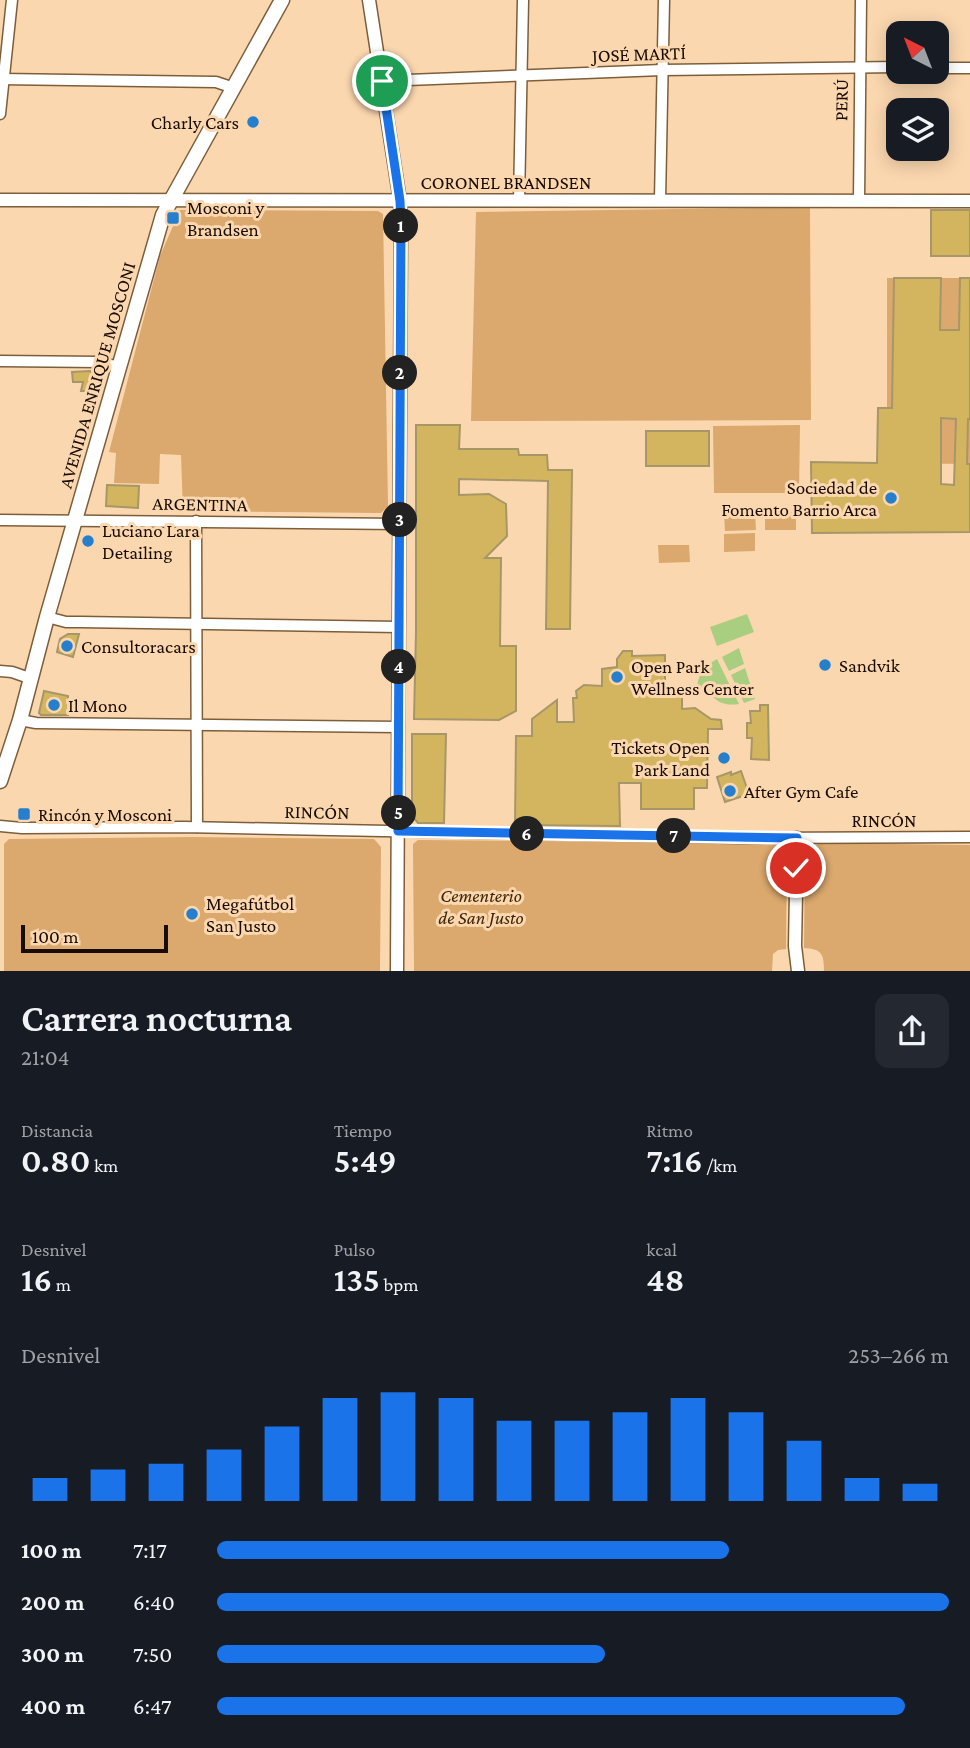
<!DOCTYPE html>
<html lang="es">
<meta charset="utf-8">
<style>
body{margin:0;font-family:"Crimson Pro",serif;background:#242831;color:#f1f3f6;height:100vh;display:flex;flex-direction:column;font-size:26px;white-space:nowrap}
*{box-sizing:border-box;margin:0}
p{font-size:23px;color:#9ea1a6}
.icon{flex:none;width:38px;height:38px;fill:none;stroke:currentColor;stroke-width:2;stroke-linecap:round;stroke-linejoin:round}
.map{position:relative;height:971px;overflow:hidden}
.panel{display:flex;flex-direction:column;background:#171b24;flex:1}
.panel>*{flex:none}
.needle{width:46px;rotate:318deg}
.buttons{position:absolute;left:886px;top:21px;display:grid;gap:14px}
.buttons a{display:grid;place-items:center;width:63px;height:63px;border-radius:14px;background:#171b24;box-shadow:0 4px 18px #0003;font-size:35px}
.scale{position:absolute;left:21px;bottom:18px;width:147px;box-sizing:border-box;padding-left:7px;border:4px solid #180c01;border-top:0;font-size:19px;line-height:24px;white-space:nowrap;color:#180c01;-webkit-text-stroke:5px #fbd7af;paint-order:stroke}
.pin{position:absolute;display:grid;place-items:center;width:60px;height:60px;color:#fff;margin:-30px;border:4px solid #fff;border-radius:50%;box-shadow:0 2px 7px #0007}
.km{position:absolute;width:35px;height:35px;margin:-18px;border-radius:50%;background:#222;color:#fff;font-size:19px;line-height:35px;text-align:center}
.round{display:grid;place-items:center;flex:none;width:74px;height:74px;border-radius:14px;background:#242831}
.overview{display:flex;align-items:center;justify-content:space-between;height:119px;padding:0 21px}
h1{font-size:38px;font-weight:600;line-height:52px}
.metrics{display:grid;grid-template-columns:repeat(3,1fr);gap:10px;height:119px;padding:7px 21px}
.metrics div{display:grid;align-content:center}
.metrics b{font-size:35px;font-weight:600}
.metrics small{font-size:19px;font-weight:400}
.metrics p{font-size:19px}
.chart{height:196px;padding:14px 21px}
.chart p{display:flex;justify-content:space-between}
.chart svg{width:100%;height:126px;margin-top:7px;stroke:#1a73e8;stroke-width:6}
ul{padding:0 21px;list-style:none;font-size:23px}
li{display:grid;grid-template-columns:112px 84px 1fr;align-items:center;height:52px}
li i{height:18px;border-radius:9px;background:#1a73e8}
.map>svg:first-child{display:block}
</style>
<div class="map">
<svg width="970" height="971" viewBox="0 0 970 971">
<rect width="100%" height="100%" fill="#fbd7af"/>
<g fill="#dba86d" fill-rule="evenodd">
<polygon points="810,207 811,420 471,421 476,212"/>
<polygon points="180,210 378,211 383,214 388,506 381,513 183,511 181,455 160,454 159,484 114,483 116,453 109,452 160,256"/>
<path d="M923 277 927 278 926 309H940L941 278H960L959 321 970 330H944V342L968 419H970V464L877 463 887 408V278H894L892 409 907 278H912L911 309H923ZM930 410 941 411V455Z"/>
<polygon points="800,425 799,493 714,493 713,426"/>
<polygon points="796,512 796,530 765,530 765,513"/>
<polygon points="755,513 756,530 725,531 724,514"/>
<polygon points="755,533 755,551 724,552 724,534"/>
<polygon points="658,545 689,545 690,562 659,563"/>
<polygon points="192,837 374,839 381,847 380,971 4,971 4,844 9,839"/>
<polygon points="418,840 775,843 787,854 786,949 778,950 773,954 772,971 414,971 413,844"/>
<path d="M819 843 970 845V971H824C824 954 822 949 804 948L805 854Z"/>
</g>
<g fill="#a9ce80">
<polygon points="747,614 754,632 717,646 710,627"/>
<polygon points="739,648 744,664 729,671 722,657"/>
<path d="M717 659 739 704C726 706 716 703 710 692L712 688 710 686 705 690 697 691C697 675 703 667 717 659Z"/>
<polygon points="745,668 755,699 744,703 731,675"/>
</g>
<g fill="#d4b55f" stroke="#a79668" stroke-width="2" fill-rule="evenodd">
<rect x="931" y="210" width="39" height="46"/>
<path d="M894 278H941L940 330H959L960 278H970V419H968L967 464H970V532L812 533 811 462 877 463 878 408H892ZM941 418 956 419 954 485 941 484Z"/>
<polygon points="90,371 97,378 94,391 81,391 83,382 73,382 72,372"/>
<polygon points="416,425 460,425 459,449 518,449 519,455 547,455 548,470 572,470 570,629 546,629 548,481 459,479 459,495 489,494 506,504 507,536 485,558 501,558 500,646 516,646 516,711 499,720 414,719 416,632"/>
<rect x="646" y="431" width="63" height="35"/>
<polygon points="107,485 139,486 138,508 106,506"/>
<polygon points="68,634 79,634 73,657 57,652 60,639"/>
<polygon points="623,651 632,651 632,656 665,655 665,688 682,687 682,709 695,708 711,719 721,720 722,729 708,729 707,788 694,788 694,809 641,809 641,783 619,783 620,826 515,825 516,736 532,736 532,719 557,700 557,722 574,722 573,698 577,698 576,691 584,685 602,686 602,669 617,667 617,659"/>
<polygon points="44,691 68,696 68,715 41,715 39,713"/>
<polygon points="760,705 768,705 769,760 751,759 752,738 747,738 747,723 751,723 750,711 760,711"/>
<polygon points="412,734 446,734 444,823 418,823 412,816"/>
<polygon points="741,771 749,794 725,802 717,777 731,772 731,775"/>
</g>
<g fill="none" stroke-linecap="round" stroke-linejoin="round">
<g stroke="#7d5e3a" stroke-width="13">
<g id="minor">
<polyline points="936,68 970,68"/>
<polyline points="0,79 216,82 234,88"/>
<polyline points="382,81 662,70 898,67"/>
<polyline points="0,114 12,0"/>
<polyline points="660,200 664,0"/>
<polyline points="859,200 861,0"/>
<polyline points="519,201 523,0"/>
<polyline points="0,361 100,362 119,367"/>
<polyline points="0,520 400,524"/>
<polyline points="196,521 197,827"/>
<polyline points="47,617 66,622 80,622 399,627"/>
<polyline points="0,671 12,672 32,679"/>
<polyline points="20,720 36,723 399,727"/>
<polyline points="0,826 22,828 184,827 744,838 970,837"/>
</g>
</g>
<g stroke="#7d5e3a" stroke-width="15">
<g id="tertiary">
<polyline points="369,0 400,201 401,222 397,971"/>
<polyline points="0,200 970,201"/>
<polyline points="797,838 795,946 798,971"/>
</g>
</g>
<g stroke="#7d5e3a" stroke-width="17">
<polyline id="secondary" points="0,781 20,720 47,617 163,215 282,0"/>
</g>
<use href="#minor" stroke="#fff" stroke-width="10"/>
<use href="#tertiary" stroke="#fff" stroke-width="12"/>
<use href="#secondary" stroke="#fff" stroke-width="14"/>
</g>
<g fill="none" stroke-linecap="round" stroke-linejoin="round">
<g stroke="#fff" stroke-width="14">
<polyline id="route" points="382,81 400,201 401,222 398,831 797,838 796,868"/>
</g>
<use href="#route" stroke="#1a73e8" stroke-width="9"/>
</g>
<g fill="#267fcc" stroke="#fbd7af" stroke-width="2.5">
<circle cx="253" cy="122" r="7"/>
<rect x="166" y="211" width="14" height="14" rx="3.5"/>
<circle cx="891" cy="498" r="7"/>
<circle cx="88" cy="541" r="7"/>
<circle cx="67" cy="646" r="7"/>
<circle cx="825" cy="665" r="7"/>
<circle cx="617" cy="677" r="7"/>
<circle cx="54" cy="705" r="7"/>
<circle cx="724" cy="758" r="7"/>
<circle cx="730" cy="791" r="7"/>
<rect x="17" y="807" width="14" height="14" rx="3.5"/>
<circle cx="192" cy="914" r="7"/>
</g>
<g text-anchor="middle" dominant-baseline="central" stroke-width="6" stroke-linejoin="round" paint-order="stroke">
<g font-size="19" fill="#180c01" stroke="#fbd7af">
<text transform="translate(639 54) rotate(-2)">JOSÉ MARTÍ</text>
<text transform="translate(841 100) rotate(-89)">PERÚ</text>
<text x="506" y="182">CORONEL BRANDSEN</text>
<text transform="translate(97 375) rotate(-74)">AVENIDA ENRIQUE MOSCONI</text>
<text transform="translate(200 504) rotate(1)">ARGENTINA</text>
<text transform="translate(317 812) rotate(1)">RINCÓN</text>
<text x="884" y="820">RINCÓN</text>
</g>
<g font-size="19" fill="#180c01" stroke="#fbd7af" text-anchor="start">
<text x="239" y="122" text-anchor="end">Charly Cars</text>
<text x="187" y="207">Mosconi y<tspan x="187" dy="22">Brandsen</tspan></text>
<text x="877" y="487" text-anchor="end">Sociedad de<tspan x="877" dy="22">Fomento Barrio Arca</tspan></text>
<text x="102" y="530">Luciano Lara<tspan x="102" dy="22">Detailing</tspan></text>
<text x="81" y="646">Consultoracars</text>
<text x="839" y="665">Sandvik</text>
<text x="631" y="666">Open Park<tspan x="631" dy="22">Wellness Center</tspan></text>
<text x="68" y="705">Il Mono</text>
<text x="710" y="747" text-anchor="end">Tickets Open<tspan x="710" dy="22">Park Land</tspan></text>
<text x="744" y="791">After Gym Cafe</text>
<text x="38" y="814">Rincón y Mosconi</text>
<text x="206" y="903">Megafútbol<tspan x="206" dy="22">San Justo</tspan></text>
</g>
<g font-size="19" font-style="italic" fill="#3c2405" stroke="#fbd7af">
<text x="481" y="895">Cementerio<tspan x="481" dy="22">de San Justo</tspan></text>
</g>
</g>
</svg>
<div class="buttons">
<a><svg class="needle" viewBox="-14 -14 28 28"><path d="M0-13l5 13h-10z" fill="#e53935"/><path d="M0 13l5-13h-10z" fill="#9ea1a6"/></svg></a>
<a><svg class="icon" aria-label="layers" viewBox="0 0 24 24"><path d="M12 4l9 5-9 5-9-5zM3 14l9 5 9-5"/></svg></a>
</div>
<div class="scale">100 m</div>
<div class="pin" style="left:382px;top:81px;background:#1e9e55"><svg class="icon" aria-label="arrive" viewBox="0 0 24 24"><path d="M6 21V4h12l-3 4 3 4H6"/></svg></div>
<div class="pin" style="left:796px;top:868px;background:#d93025"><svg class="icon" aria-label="check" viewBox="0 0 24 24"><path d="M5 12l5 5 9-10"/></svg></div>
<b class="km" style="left:401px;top:226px">1</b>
<b class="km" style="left:400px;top:373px">2</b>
<b class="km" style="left:400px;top:520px">3</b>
<b class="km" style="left:399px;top:667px">4</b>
<b class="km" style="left:399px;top:813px">5</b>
<b class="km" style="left:527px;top:834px">6</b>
<b class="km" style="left:674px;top:836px">7</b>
</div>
<section class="panel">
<div class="overview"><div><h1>Carrera nocturna</h1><p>21:04</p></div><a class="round"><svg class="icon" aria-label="share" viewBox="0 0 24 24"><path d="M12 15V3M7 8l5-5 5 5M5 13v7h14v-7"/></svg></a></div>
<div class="metrics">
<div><p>Distancia</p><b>0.80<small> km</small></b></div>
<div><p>Tiempo</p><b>5:49</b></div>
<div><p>Ritmo</p><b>7:16<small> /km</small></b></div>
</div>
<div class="metrics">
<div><p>Desnivel</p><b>16<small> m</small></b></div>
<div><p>Pulso</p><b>135<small> bpm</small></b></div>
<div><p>kcal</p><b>48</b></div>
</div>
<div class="chart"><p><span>Desnivel</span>253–266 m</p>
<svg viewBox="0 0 160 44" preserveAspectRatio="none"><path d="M5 44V36M15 44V33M25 44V31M35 44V26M45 44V18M55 44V8M65 44V6M75 44V8M85 44V16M95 44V16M105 44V13M115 44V8M125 44V13M135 44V23M145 44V36M155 44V38"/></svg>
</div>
<ul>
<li><b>100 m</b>7:17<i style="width:70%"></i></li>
<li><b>200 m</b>6:40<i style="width:100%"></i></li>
<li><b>300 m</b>7:50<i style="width:53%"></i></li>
<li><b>400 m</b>6:47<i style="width:94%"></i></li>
</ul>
</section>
